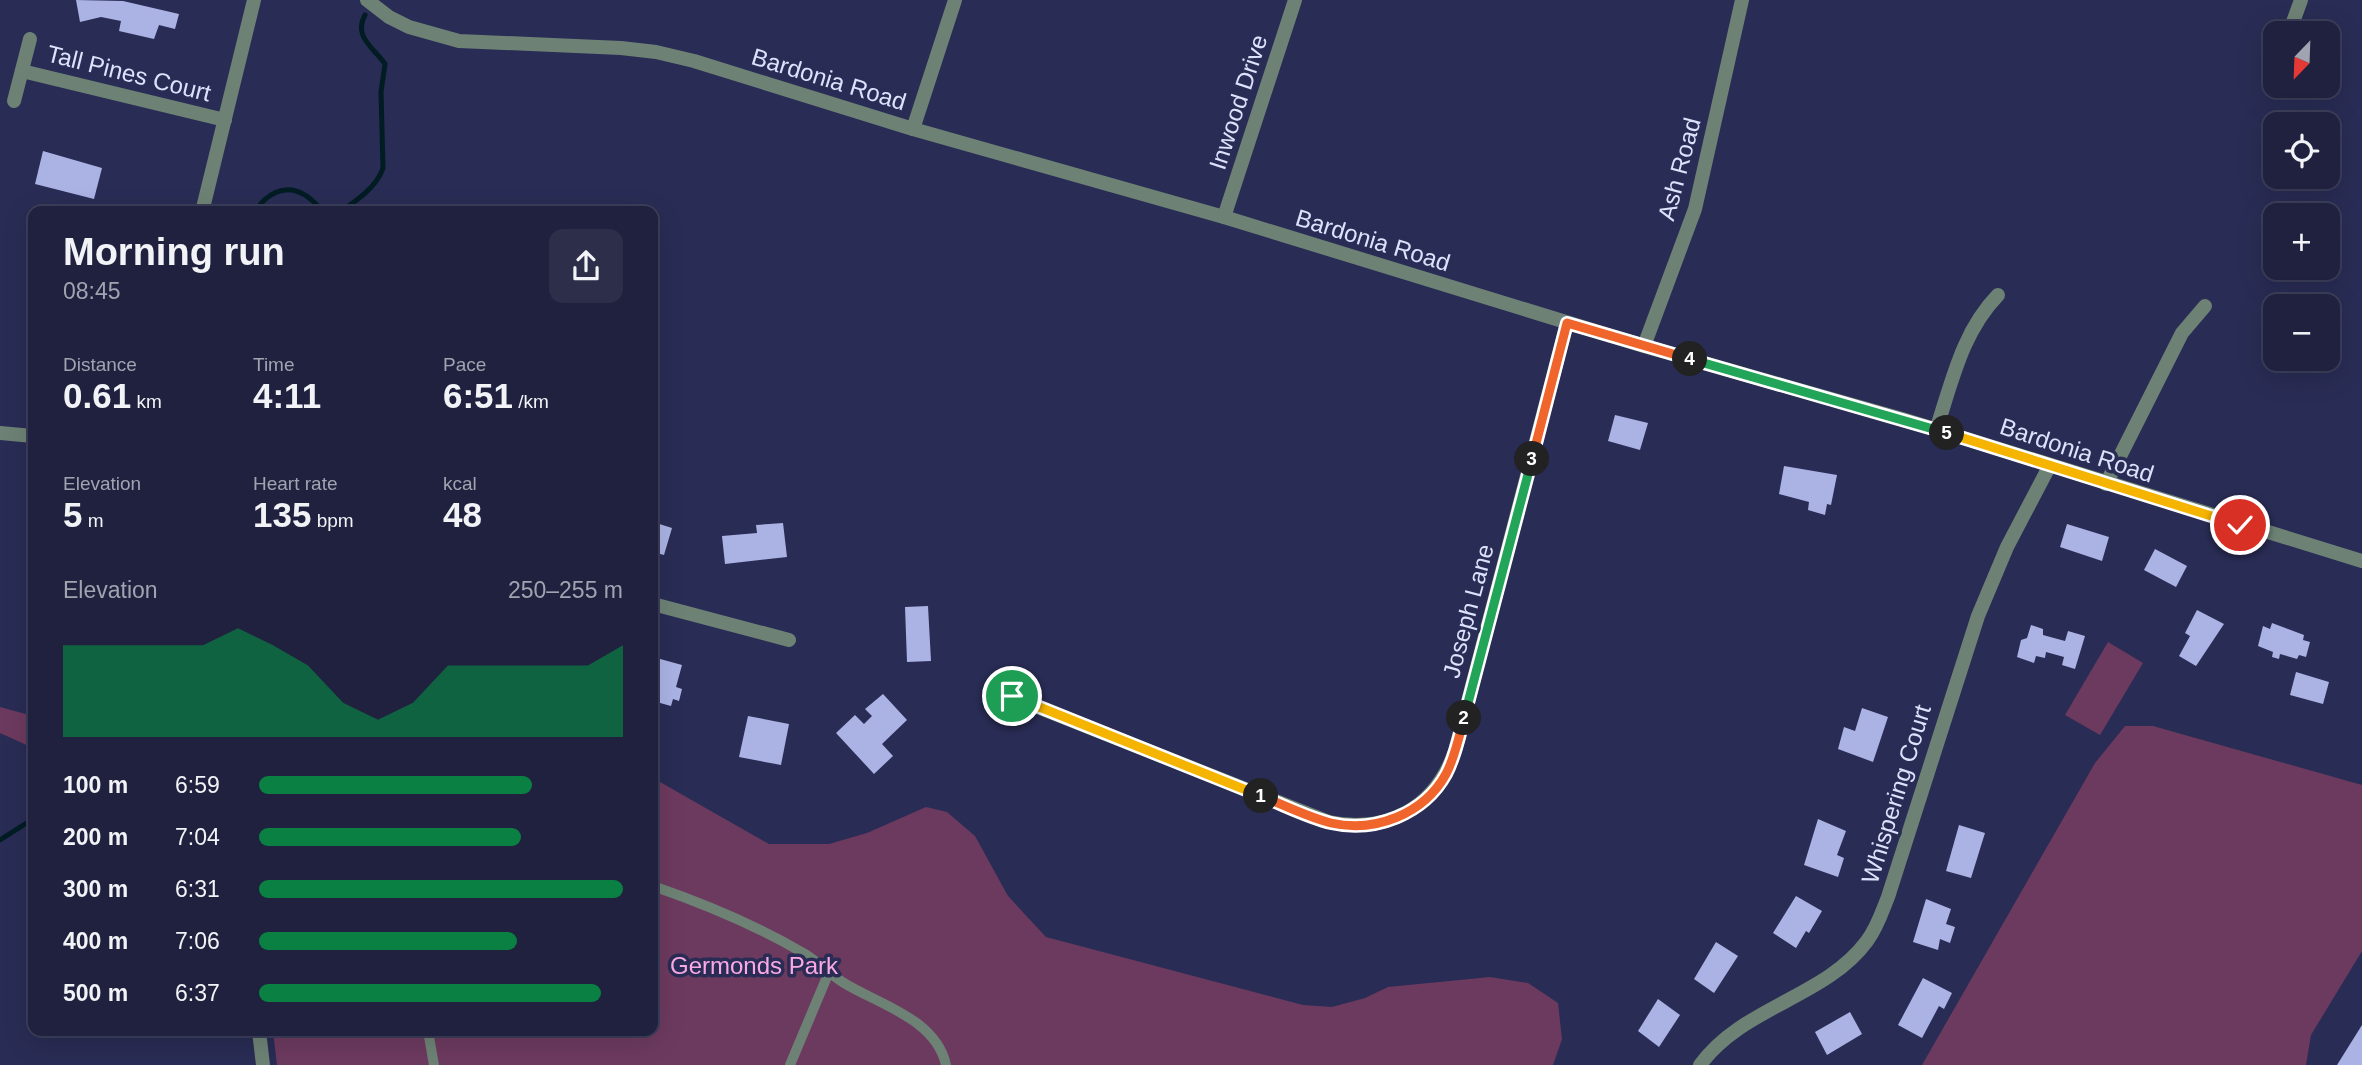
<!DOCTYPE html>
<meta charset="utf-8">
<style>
body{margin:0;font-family:Helvetica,sans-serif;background:#2c2e4a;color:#f1f3f6;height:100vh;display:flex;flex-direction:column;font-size:26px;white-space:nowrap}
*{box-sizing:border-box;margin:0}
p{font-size:23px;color:#a1a3b0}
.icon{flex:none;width:38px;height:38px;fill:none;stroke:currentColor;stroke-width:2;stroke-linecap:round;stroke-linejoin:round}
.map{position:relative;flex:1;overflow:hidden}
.sheet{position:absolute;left:28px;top:206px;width:630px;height:830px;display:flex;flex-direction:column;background:#1f213f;border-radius:14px;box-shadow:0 7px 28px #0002,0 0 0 2px #3c3e59}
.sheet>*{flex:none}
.needle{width:46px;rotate:203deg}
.controls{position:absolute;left:2263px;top:21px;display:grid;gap:14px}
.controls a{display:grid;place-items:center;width:77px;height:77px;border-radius:14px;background:#1f213f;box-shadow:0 7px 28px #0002,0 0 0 2px #3c3e59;font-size:35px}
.pin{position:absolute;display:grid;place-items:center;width:60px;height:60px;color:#fff;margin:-30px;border:4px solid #fff;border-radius:50%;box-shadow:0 2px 7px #0007}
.km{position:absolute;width:35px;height:35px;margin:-18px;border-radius:50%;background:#222;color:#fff;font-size:19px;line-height:35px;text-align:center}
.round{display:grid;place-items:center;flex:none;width:74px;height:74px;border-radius:14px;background:#2c2e4a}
.overview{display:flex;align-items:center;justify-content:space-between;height:119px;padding:0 35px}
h1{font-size:38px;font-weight:700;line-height:52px}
.metrics{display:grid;grid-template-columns:repeat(3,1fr);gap:10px;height:119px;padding:7px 35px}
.metrics div{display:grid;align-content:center}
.metrics b{font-size:35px;font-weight:700}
.metrics small{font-size:19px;font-weight:400}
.metrics p{font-size:19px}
.chart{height:196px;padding:14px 35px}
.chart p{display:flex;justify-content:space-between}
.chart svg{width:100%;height:126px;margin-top:7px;fill:#0b8043;opacity:.7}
ul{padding:0 35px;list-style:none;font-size:23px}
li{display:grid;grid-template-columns:112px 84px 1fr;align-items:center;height:52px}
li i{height:18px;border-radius:9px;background:#0b8043}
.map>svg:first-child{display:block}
</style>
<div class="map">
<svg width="2362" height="1065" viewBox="0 0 2362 1065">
<rect width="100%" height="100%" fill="#292c54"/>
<g fill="#6c3a5f">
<polygon points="2108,642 2143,663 2100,735 2065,715"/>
<polygon points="0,707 33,716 33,748 0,733"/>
<polygon points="2125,726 2153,726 2362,785 2362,951 2311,1035 2306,1065 1922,1065 2095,763"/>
<polygon points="653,778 769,844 829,844 867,833 926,807 947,812 975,836 1008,896 1046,937 1303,1005 1332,1007 1365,998 1388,987 1490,977 1528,983 1558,1003 1562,1039 1553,1065 277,1065 273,1031 653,1031"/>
</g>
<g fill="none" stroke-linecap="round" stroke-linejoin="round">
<g stroke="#011c23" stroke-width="5">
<path d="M255 212C265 195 284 183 303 194 312 198 317 207 326 212"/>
<path d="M340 212C356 201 377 187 383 168L381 92 385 64C374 48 353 37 365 15"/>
<polyline points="0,840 33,819"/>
</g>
</g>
<g fill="#abb3e5">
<polygon points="76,0 123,1 179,14 175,29 159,25 154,39 119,31 121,21 101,17 80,22"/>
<polygon points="43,151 102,168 94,199 35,184"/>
<polygon points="1615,415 1648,423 1640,450 1608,441"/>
<polygon points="1784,466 1837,475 1831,505 1827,504 1825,515 1808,510 1809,502 1779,494"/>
<polygon points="653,522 672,528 664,555 653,552"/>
<polygon points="783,523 787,557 725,564 722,536 757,533 756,525"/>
<polygon points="2067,524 2109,537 2102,561 2060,547"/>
<polygon points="2155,549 2187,566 2176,587 2144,570"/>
<polygon points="928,606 931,661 907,662 905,607"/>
<polygon points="2197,610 2224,624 2196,666 2179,656 2190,636 2185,633"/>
<polygon points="2272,623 2304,635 2303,640 2310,642 2306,657 2299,655 2297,659 2280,654 2279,659 2272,657 2273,652 2258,646 2263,626 2270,629"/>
<polygon points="2031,625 2043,629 2043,635 2065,641 2068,631 2085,636 2075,669 2062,665 2064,657 2046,652 2045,658 2036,656 2034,663 2017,657 2021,640 2027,638"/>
<polygon points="653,657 682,665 676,687 682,689 679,701 673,699 671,706 653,701"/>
<polygon points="2296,672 2329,682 2323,704 2290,695"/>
<polygon points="883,694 907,720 882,744 893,756 874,774 836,733 855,715 864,724 872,716 865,709"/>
<polygon points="1862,708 1888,717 1873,762 1838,749 1844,727 1855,731"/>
<polygon points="748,716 789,724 781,765 739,757"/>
<polygon points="1818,819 1846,831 1837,855 1844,858 1838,877 1804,865"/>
<polygon points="1959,825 1985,833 1971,878 1946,871"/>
<polygon points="1796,896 1822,911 1809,933 1806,931 1796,948 1773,933"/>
<polygon points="1926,899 1951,909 1946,924 1955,927 1950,943 1940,939 1938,950 1913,942"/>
<polygon points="1716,942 1738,956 1714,993 1694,979"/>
<polygon points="1923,978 1952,993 1944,1009 1939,1006 1922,1038 1898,1025"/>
<polygon points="1658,999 1680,1015 1659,1047 1638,1031"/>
<polygon points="1850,1012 1862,1034 1827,1055 1815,1032"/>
<polygon points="2362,1025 2362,1065 2337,1065"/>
</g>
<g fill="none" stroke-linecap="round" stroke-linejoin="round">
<g stroke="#6d8275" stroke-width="10">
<path d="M653 886C705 904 758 926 805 954 819 963 831 975 844 983 880 1005 936 1019 946 1065"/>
<polyline points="428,1031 434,1065"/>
<polyline points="790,1065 829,972"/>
</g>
<g stroke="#6d8275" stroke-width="14">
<polyline points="2289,33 2301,0"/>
<polyline points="22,71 225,120"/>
<polyline points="14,101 30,39"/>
<polyline points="913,129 955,0"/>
<polyline points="1224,217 1295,0"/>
<polyline points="1644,346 1695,209 1742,0"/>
<path d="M1936 430C1952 382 1962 332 1998 295"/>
<polyline points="0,433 33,436"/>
<polyline points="2106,484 2182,333 2205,306"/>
<polyline points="653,604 789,640"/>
<path d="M1012 697 1329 822C1388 834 1435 808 1455 751L1567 323"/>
<path d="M1700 1065C1743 1006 1825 998 1867 941 1877 928 1882 912 1888 897L1978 616 2007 547 2050 465"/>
</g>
<g stroke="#6d8275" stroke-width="14">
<polyline points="367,0 389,17 409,27 459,41 621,48 656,52 694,61 913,129 1224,217 1644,346 1902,419 2362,561"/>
<polyline points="202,212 254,0"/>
<polyline points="259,1031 263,1065"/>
</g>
</g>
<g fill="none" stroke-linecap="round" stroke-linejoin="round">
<g stroke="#fff" stroke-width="14">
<polyline id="split-1" points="1012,696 1261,796"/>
</g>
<g stroke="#fff" stroke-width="14">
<path id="split-2" d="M1261 796C1284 805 1307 817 1331 823 1375 833 1424 814 1446 774 1455 757 1459 737 1464 718"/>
</g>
<g stroke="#fff" stroke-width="14">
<polyline id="split-3" points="1464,718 1532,459"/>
</g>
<g stroke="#fff" stroke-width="14">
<polyline id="split-4" points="1532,459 1567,323 1690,359"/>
</g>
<g stroke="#fff" stroke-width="14">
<polyline id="split-5" points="1690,359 1947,433"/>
</g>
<g stroke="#fff" stroke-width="14">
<polyline id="split-6" points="1947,433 2240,525"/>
</g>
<use href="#split-1" stroke="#f5b400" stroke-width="9"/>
<use href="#split-2" stroke="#f0652b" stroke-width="9"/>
<use href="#split-3" stroke="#22a559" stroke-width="9"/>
<use href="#split-4" stroke="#f0652b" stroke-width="9"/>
<use href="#split-5" stroke="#22a559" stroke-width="9"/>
<use href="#split-6" stroke="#f5b400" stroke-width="9"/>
</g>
<g text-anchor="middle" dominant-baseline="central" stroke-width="7" stroke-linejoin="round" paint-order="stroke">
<g font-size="24" fill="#dde2fc" stroke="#292c54">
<text transform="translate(129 73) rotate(14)">Tall Pines Court</text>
<text transform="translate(829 79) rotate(17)">Bardonia Road</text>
<text transform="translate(1238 102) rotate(-72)">Inwood Drive</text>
<text transform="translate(1679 169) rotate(-75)">Ash Road</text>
<text transform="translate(1373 240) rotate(17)">Bardonia Road</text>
<text transform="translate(2077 450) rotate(18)">Bardonia Road</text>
<text transform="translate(1468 611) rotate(-75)">Joseph Lane</text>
<text transform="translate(1896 794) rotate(-73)">Whispering Court</text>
</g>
<g font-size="24" fill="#fba9e4" stroke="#292c54">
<text x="754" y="965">Germonds Park</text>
</g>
</g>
</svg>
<div class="controls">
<a><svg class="needle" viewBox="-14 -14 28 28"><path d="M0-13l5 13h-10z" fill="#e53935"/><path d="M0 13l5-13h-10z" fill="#a1a3b0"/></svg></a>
<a><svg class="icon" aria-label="locate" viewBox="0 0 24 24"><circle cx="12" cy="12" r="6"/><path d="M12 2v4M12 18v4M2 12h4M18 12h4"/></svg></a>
<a>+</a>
<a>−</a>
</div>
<div class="pin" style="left:1012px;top:696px;background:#1e9e55"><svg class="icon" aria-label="arrive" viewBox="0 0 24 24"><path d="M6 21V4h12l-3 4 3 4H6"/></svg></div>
<div class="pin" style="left:2240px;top:525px;background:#d93025"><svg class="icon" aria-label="check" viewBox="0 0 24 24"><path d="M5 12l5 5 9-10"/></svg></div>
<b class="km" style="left:1261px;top:796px">1</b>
<b class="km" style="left:1464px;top:718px">2</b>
<b class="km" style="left:1532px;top:459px">3</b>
<b class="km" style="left:1690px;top:359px">4</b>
<b class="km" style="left:1947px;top:433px">5</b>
<section class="sheet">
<div class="overview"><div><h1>Morning run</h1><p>08:45</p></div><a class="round"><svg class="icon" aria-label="share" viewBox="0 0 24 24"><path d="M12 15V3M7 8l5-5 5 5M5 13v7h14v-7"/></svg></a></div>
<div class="metrics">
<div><p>Distance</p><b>0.61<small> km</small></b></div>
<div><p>Time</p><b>4:11</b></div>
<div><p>Pace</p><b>6:51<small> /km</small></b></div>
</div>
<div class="metrics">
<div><p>Elevation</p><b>5<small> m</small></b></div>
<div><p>Heart rate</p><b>135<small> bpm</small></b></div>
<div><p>kcal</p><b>48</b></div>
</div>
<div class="chart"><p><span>Elevation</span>250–255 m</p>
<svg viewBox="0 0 160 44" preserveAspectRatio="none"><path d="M0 44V12L10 12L20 12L30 12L40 12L50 6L60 12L70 19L80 32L90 38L100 32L110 19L120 19L130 19L140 19L150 19L160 12V44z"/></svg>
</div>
<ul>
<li><b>100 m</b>6:59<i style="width:75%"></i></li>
<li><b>200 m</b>7:04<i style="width:72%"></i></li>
<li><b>300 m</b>6:31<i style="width:100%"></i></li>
<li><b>400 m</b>7:06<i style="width:71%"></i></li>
<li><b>500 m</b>6:37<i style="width:94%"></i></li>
</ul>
</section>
</div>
